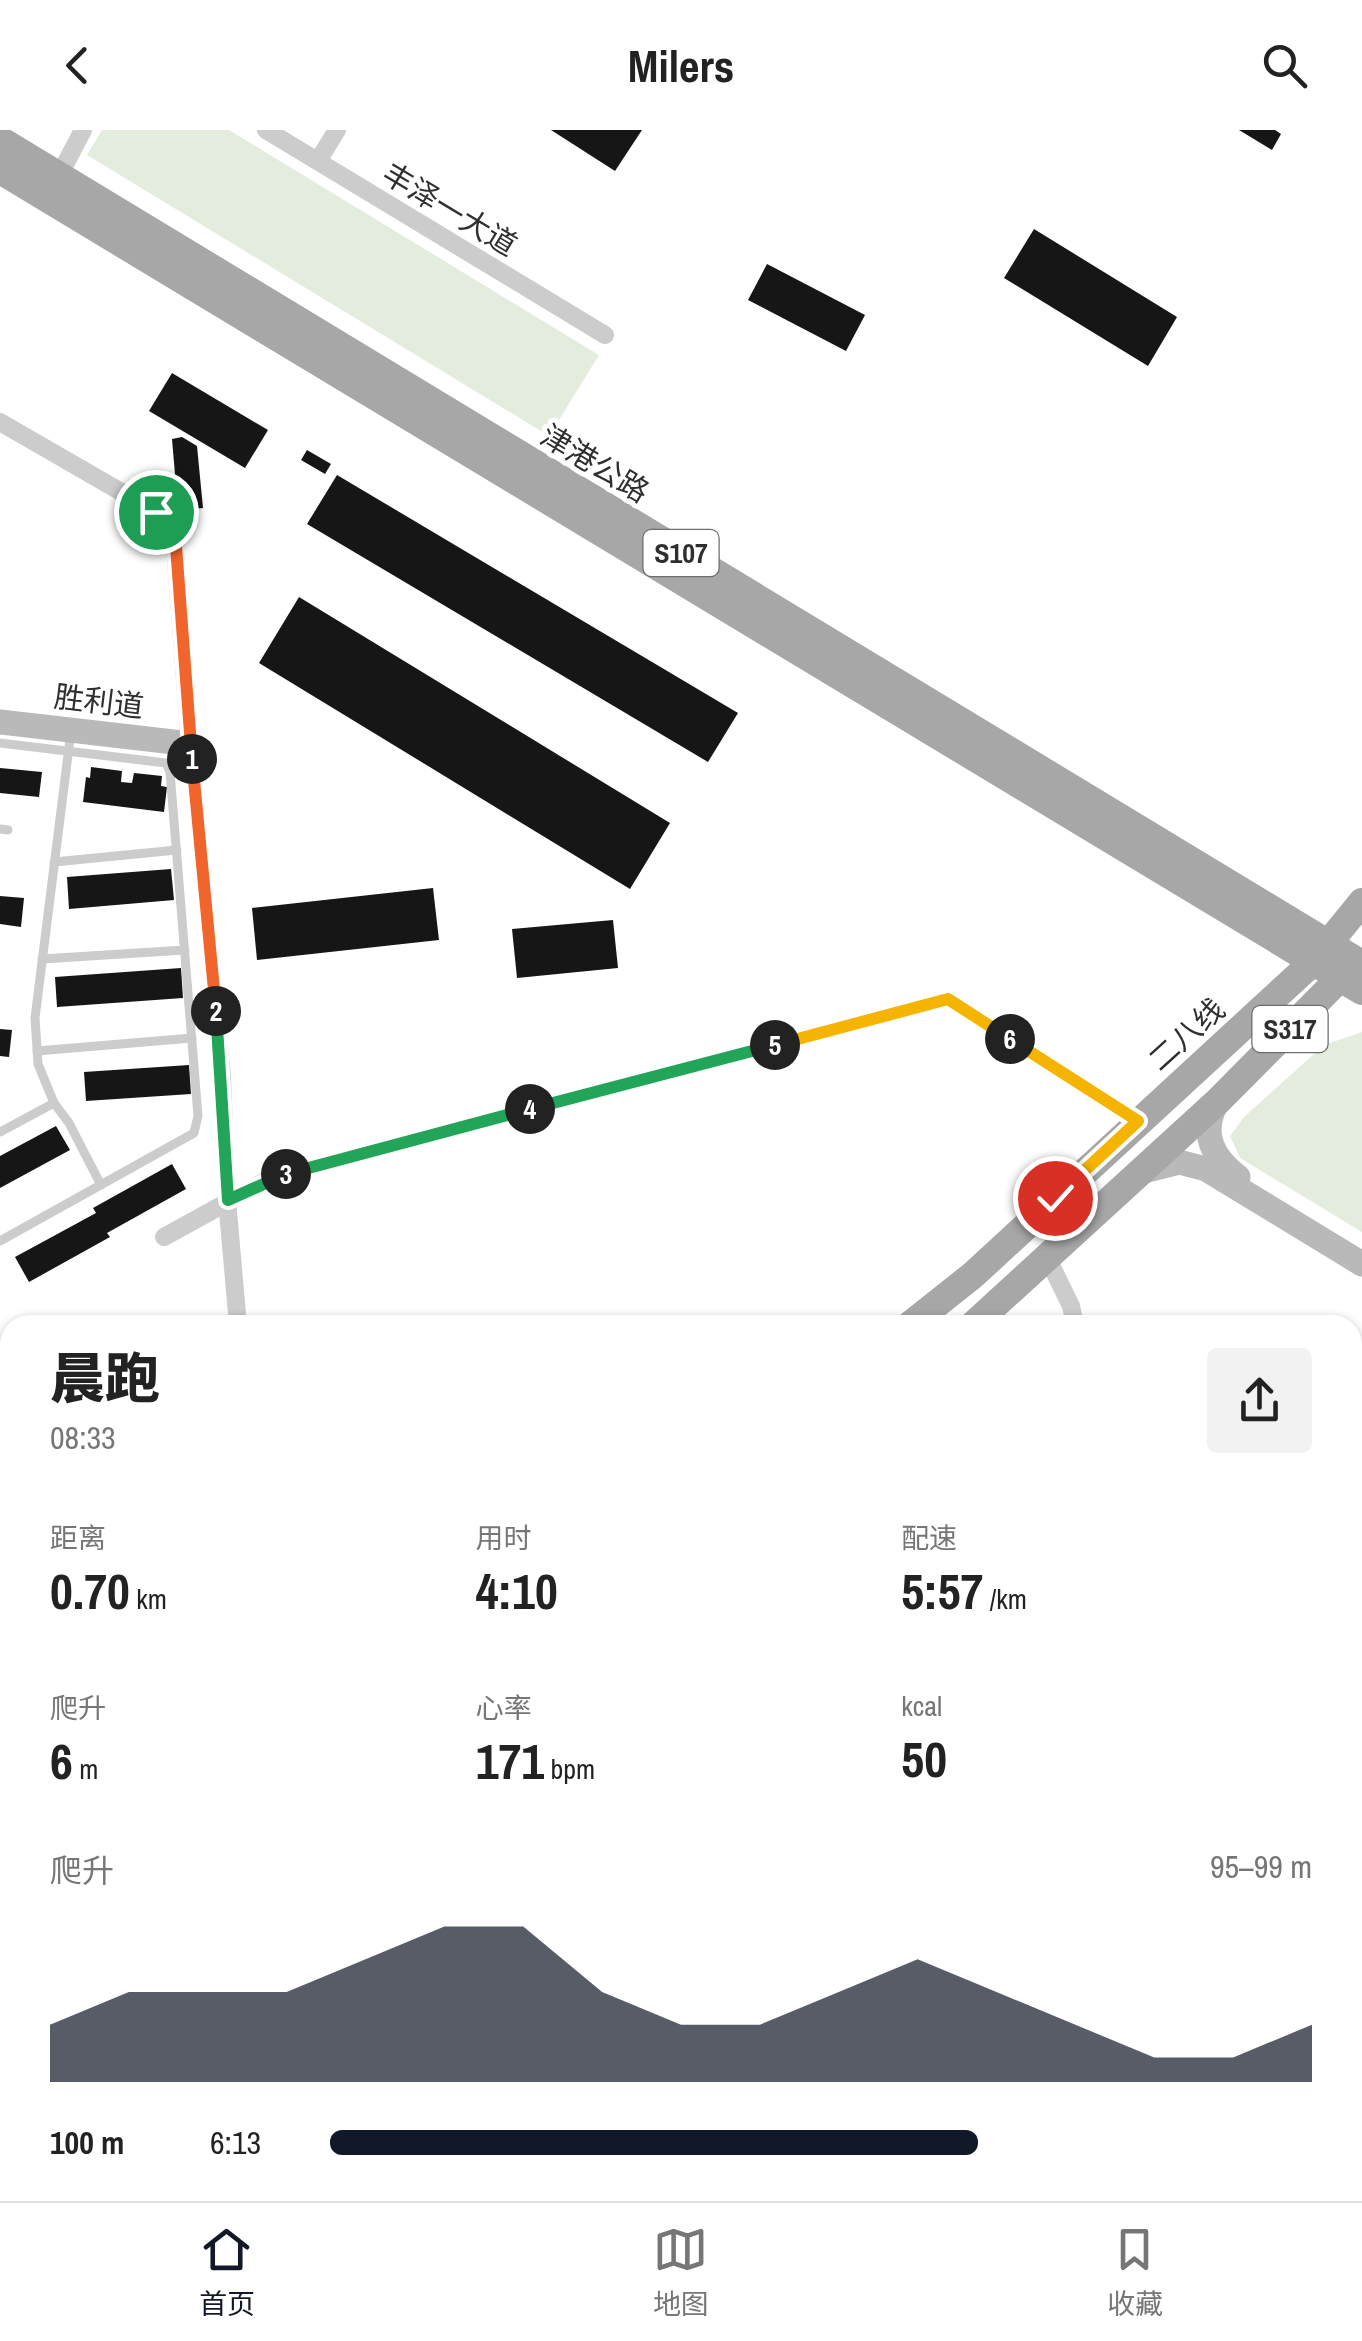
<!DOCTYPE html>
<html lang="zh">
<meta charset="utf-8">
<style>
body{margin:0;font-family:"Archivo Narrow","Noto Sans SC",sans-serif;background:#f2f2f2;color:#222;height:100vh;display:flex;flex-direction:column;font-size:38px;white-space:nowrap}
*{box-sizing:border-box;margin:0}
p{font-size:32px;color:#767676}
.icon{flex:none;width:55px;height:55px;fill:none;stroke:currentColor;stroke-width:2;stroke-linecap:round;stroke-linejoin:round}
.map{position:relative;flex:1;overflow:hidden}
.drawer{position:absolute;left:0px;top:1185px;width:1362px;height:888px;display:flex;flex-direction:column;background:#fff;border-radius:30px 30px 0 0;box-shadow:0 2px 8px #0004}
.drawer>*{flex:none}
.pin{position:absolute;display:grid;place-items:center;width:85px;height:85px;color:#fff;margin:-42px;border:5px solid #fff;border-radius:50%;box-shadow:0 2px 10px #0007}
.km{position:absolute;width:50px;height:50px;margin:-25px;border-radius:50%;background:#222;color:#fff;font-size:28px;line-height:50px;text-align:center}
.round{display:grid;place-items:center;flex:none;width:105px;height:105px;border-radius:10px;background:#f2f2f2}
.overview{display:flex;align-items:center;justify-content:space-between;height:170px;padding:0 50px}
h1{font-size:55px;font-weight:800;line-height:75px}
.figures{display:grid;grid-template-columns:repeat(3,1fr);gap:15px;height:170px;padding:10px 50px}
.figures div{display:grid;align-content:center}
.figures b{font-size:50px;font-weight:800}
.figures small{font-size:28px;font-weight:400}
.figures p{font-size:28px}
.chart{height:280px;padding:20px 50px}
.chart p{display:flex;justify-content:space-between}
.chart svg{width:100%;height:180px;margin-top:10px;fill:#111827;opacity:.7}
ul{padding:0 50px;list-style:none;font-size:32px}
li{display:grid;grid-template-columns:160px 120px 1fr;align-items:center;height:75px}
li i{height:25px;border-radius:12px;background:#111827}
header{display:flex;justify-content:space-between;align-items:center;height:130px;padding:0 50px;background:#fff;font-size:45px;font-weight:800}
.tabs{display:flex;justify-content:space-around;align-items:center;height:140px;border-top:2px solid #e0e0e0;background:#fff;font-size:28px;color:#767676}
.tabs a{display:grid;justify-items:center;gap:5px}
.tabs .on{color:#111827}
.map>svg:first-child{display:block}
</style>
<header><svg class="icon" aria-label="back" viewBox="0 0 24 24"><path d="M15 5l-7 7 7 7"/></svg>Milers<svg class="icon" aria-label="search" viewBox="0 0 24 24"><circle cx="10" cy="10" r="6"/><path d="M15 15l6 6"/></svg></header>
<div class="map">
<svg width="1362" height="2071" viewBox="0 0 1362 2071">
<rect width="100%" height="100%" fill="#fff"/>
<g fill="#e4ecde">
<polygon points="102,0 229,0 599,225 549,306 87,25"/>
<polygon points="1362,902 1362,1102 1240,1028 1230,1006 1244,987 1324,915"/>
<polygon points="896,2063 996,2063 993,2071 917,2071"/>
</g>
<g fill="#161616">
<polygon points="551,0 642,0 615,41"/>
<polygon points="1239,0 1275,0 1281,4 1272,20"/>
<polygon points="1034,99 1177,187 1148,236 1004,148"/>
<polygon points="767,134 865,185 846,221 748,170"/>
<polygon points="172,243 268,300 245,338 149,281"/>
<polygon points="182,307 197,316 203,378 178,380 172,309"/>
<polygon points="307,320 331,334 325,344 301,330"/>
<polygon points="337,345 738,583 708,632 307,394"/>
<polygon points="299,467 670,693 630,759 259,533"/>
<polygon points="91,637 122,641 121,652 132,653 134,643 162,646 161,656 167,657 164,682 83,672 86,647 90,648"/>
<polygon points="0,638 42,642 39,667 0,663"/>
<polygon points="171,739 174,770 69,779 67,747"/>
<polygon points="433,758 439,810 257,830 252,778"/>
<polygon points="0,766 24,768 21,797 0,794"/>
<polygon points="613,790 618,838 517,848 512,799"/>
<polygon points="181,838 183,868 57,877 55,847"/>
<polygon points="0,899 12,900 9,927 0,926"/>
<polygon points="189,935 191,964 86,971 84,942"/>
<polygon points="56,996 70,1020 0,1058 0,1026"/>
<polygon points="172,1034 186,1059 107,1103 110,1107 29,1152 15,1127 96,1083 93,1078"/>
</g>
<g fill="none" stroke-linecap="round" stroke-linejoin="round">
<g stroke="#ccc" stroke-width="9">
<polyline points="71,601 35,888 38,934 54,973 69,993 101,1055"/>
<polyline points="0,613 166,633 170,642 198,986 194,1003 0,1111"/>
<polyline points="0,699 8,700"/>
<polyline points="54,732 177,720"/>
<polyline points="42,829 185,820"/>
<polyline points="37,921 192,908"/>
<polyline points="0,1002 54,973"/>
<polyline points="843,2071 846,2062"/>
</g>
<g stroke="#ccc" stroke-width="18">
<polyline points="266,0 605,205"/>
<polyline points="318,31 337,0"/>
<polyline points="59,46 83,0"/>
<polyline points="0,292 156,382 175,416 189,603 222,947 227,1070 238,1195"/>
<polyline points="164,1107 273,1047 949,869 1138,991"/>
<polyline points="1048,1129 1071,1176 1075,1195"/>
<polyline points="600,2071 602,2062"/>
<polyline points="639,2071 641,2062"/>
<polyline points="1044,2071 1049,2062"/>
</g>
<g stroke="#b9b9b9" stroke-width="25">
<polyline points="0,592 191,614"/>
<path d="M1217 972C1200 1003 1212 1027 1238 1047"/>
<polyline points="1143,1041 1179,1032 1206,1039 1362,1134"/>
<polyline points="726,2062 758,2071"/>
<polyline points="770,2062 796,2071"/>
<polyline points="10,2071 70,2062"/>
</g>
<g stroke="#a7a7a7" stroke-width="28">
<polyline points="0,10 1362,834"/>
<polyline points="0,40 1362,861"/>
<polyline points="910,1195 973,1145 1288,855 1313,832 1362,772"/>
<polyline points="973,1195 1217,972 1352,836"/>
<polyline points="0,1482 10,1483"/>
<polyline points="0,1520 10,1521"/>
</g>
</g>
<g fill="none" stroke-linecap="round" stroke-linejoin="round">
<g stroke="#fff" stroke-width="20">
<polyline id="split-1" points="156,382 176,416 192,629"/>
</g>
<g stroke="#fff" stroke-width="20">
<polyline id="split-2" points="192,629 216,881"/>
</g>
<g stroke="#fff" stroke-width="20">
<polyline id="split-3" points="216,881 228,1070 286,1044"/>
</g>
<g stroke="#fff" stroke-width="20">
<polyline id="split-4" points="286,1044 530,979"/>
</g>
<g stroke="#fff" stroke-width="20">
<polyline id="split-5" points="530,979 775,915"/>
</g>
<g stroke="#fff" stroke-width="20">
<polyline id="split-6" points="775,915 948,869 1010,909"/>
</g>
<g stroke="#fff" stroke-width="20">
<polyline id="split-7" points="1010,909 1138,991 1055,1068"/>
</g>
<use href="#split-1" stroke="#f0652b" stroke-width="12"/>
<use href="#split-2" stroke="#f0652b" stroke-width="12"/>
<use href="#split-3" stroke="#22a559" stroke-width="12"/>
<use href="#split-4" stroke="#22a559" stroke-width="12"/>
<use href="#split-5" stroke="#22a559" stroke-width="12"/>
<use href="#split-6" stroke="#f5b400" stroke-width="12"/>
<use href="#split-7" stroke="#f5b400" stroke-width="12"/>
</g>
<g text-anchor="middle" dominant-baseline="central" stroke-width="10" stroke-linejoin="round" paint-order="stroke">
<g fill="#fff" stroke="#6d6d6d" stroke-width="2.5">
<rect x="643.5" y="400" width="75" height="46" rx="8"/>
<rect x="1252.5" y="876" width="75" height="46" rx="8"/>
</g>
<g font-size="28" font-weight="bold" fill="#2f2f2f">
<text x="681" y="423">S107</text>
<text x="1290" y="899">S317</text>
</g>
<g font-size="30" fill="#2f2f2f" stroke="#fff">
<text transform="translate(450 79) rotate(31)">丰泽一大道</text>
<text transform="translate(595 333) rotate(31)">津港公路</text>
<text transform="translate(99 571) rotate(7)">胜利道</text>
<text transform="translate(1186 904) rotate(-42)">二八线</text>
</g>
</g>
</svg>
<div class="pin" style="left:156px;top:382px;background:#1e9e55"><svg class="icon" aria-label="arrive" viewBox="0 0 24 24"><path d="M6 21V4h12l-3 4 3 4H6"/></svg></div>
<div class="pin" style="left:1055px;top:1068px;background:#d93025"><svg class="icon" aria-label="check" viewBox="0 0 24 24"><path d="M5 12l5 5 9-10"/></svg></div>
<b class="km" style="left:192px;top:629px">1</b>
<b class="km" style="left:216px;top:881px">2</b>
<b class="km" style="left:286px;top:1044px">3</b>
<b class="km" style="left:530px;top:979px">4</b>
<b class="km" style="left:775px;top:915px">5</b>
<b class="km" style="left:1010px;top:909px">6</b>
<section class="drawer">
<div class="overview"><div><h1>晨跑</h1><p>08:33</p></div><a class="round"><svg class="icon" aria-label="share" viewBox="0 0 24 24"><path d="M12 15V3M7 8l5-5 5 5M5 13v7h14v-7"/></svg></a></div>
<div class="figures">
<div><p>距离</p><b>0.70<small> km</small></b></div>
<div><p>用时</p><b>4:10</b></div>
<div><p>配速</p><b>5:57<small> /km</small></b></div>
</div>
<div class="figures">
<div><p>爬升</p><b>6<small> m</small></b></div>
<div><p>心率</p><b>171<small> bpm</small></b></div>
<div><p>kcal</p><b>50</b></div>
</div>
<div class="chart"><p><span>爬升</span>95–99 m</p>
<svg viewBox="0 0 160 44" preserveAspectRatio="none"><path d="M0 44V30L10 22L20 22L30 22L40 14L50 6L60 6L70 22L80 30L90 30L100 22L110 14L120 22L130 30L140 38L150 38L160 30V44z"/></svg>
</div>
<ul>
<li><b>100 m</b>6:13<i style="width:66%"></i></li>
</ul>
</section>
</div>
<nav class="tabs">
<a class="on"><svg class="icon" aria-label="home" viewBox="0 0 24 24"><path d="M3 11l9-7 9 7M6 9v11h12V9"/></svg>首页</a>
<a><svg class="icon" aria-label="map" viewBox="0 0 24 24"><path d="M3 6l6-2 6 2 6-2v14l-6 2-6-2-6 2zM9 4v14M15 6v14"/></svg>地图</a>
<a><svg class="icon" aria-label="saved" viewBox="0 0 24 24"><path d="M7 4h10v16l-5-4-5 4z"/></svg>收藏</a>
</nav>
